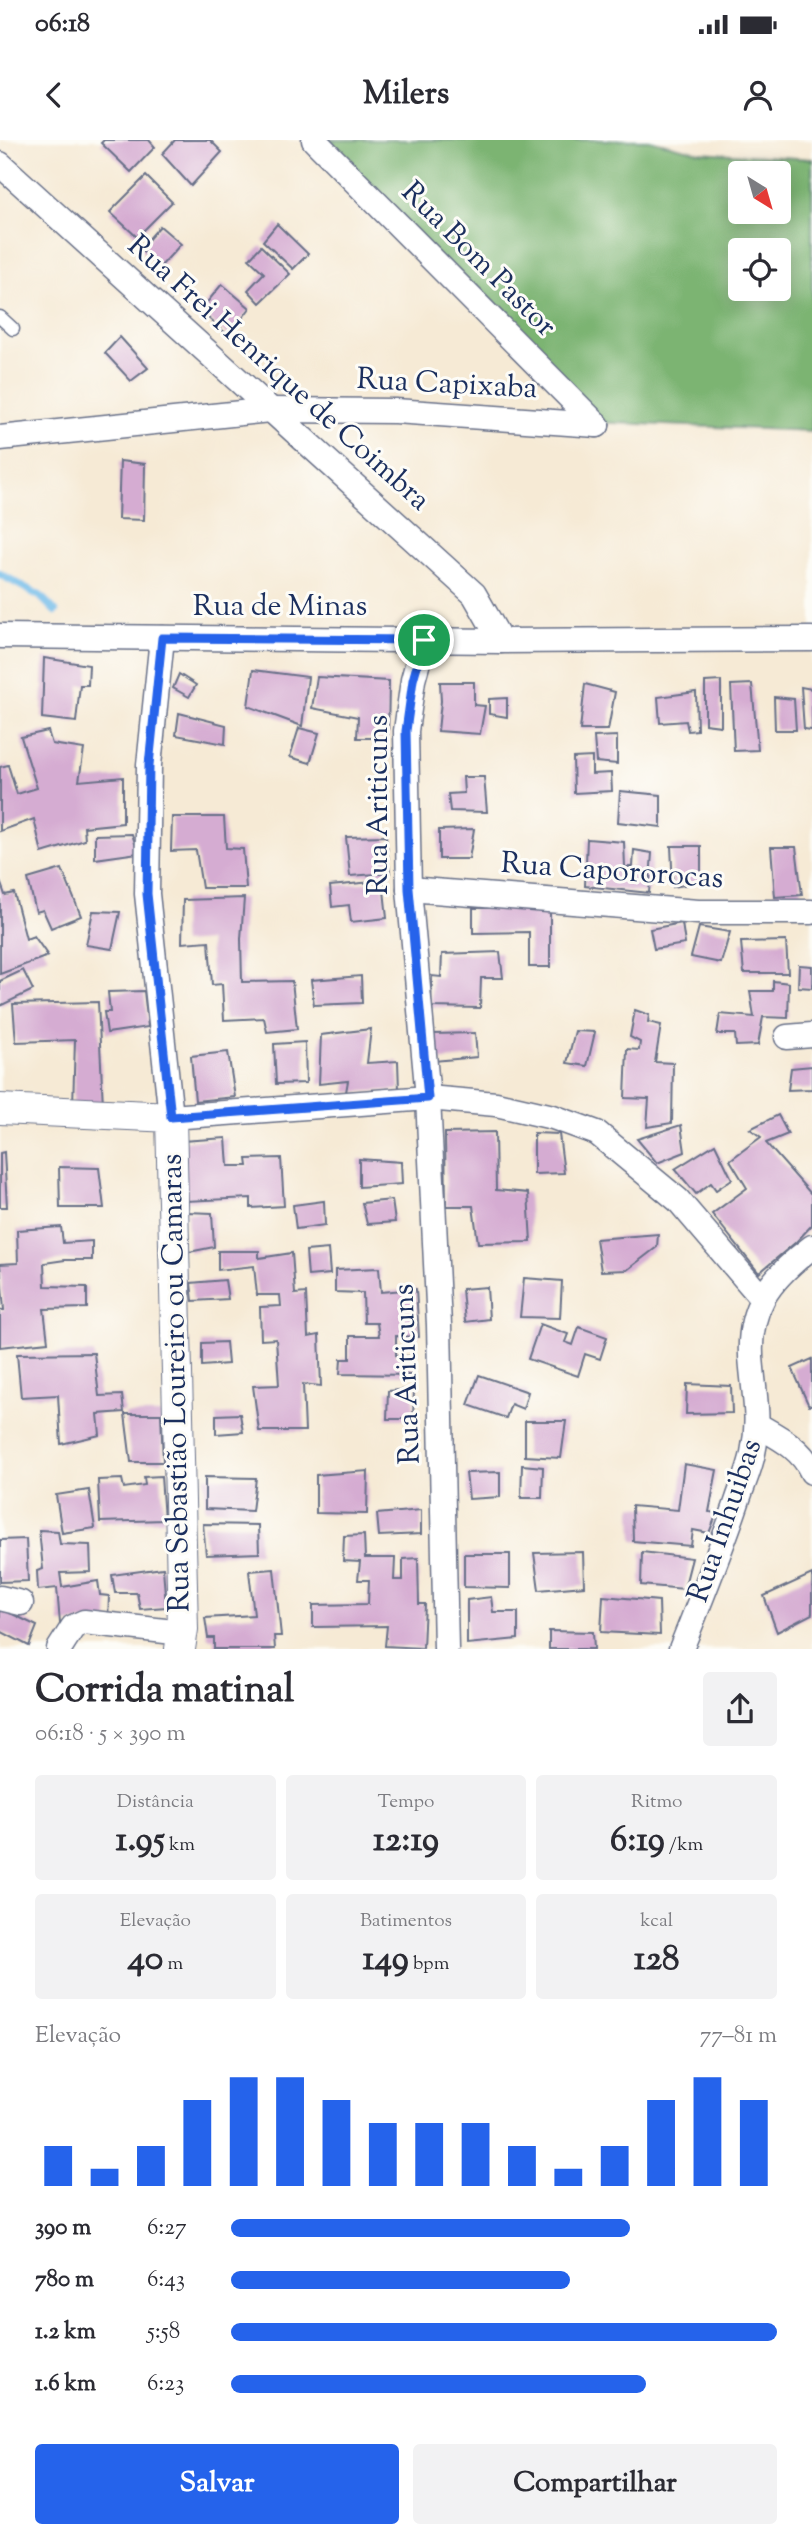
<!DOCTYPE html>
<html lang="pt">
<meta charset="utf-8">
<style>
body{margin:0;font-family:"Sorts Mill Goudy",serif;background:#f2f2f3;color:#2b2b33;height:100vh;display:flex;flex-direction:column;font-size:26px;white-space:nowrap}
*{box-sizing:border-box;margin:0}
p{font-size:23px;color:#7c7c81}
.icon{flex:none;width:38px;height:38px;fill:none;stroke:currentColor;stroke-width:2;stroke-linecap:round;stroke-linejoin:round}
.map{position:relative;height:1509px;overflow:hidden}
.side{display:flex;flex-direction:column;background:#fff;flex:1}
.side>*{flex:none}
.needle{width:46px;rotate:143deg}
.controls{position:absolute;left:728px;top:21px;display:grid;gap:14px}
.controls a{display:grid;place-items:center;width:63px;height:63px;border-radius:7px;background:#fff;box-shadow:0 4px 18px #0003;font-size:35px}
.pin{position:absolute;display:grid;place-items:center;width:60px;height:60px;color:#fff;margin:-30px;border:4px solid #fff;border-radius:50%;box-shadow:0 2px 7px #0007}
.round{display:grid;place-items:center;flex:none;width:74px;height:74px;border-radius:7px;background:#f2f2f3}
.summary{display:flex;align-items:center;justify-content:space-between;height:119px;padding:0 35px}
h1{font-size:38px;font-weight:800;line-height:52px}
.metrics{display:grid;grid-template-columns:repeat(3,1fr);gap:10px;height:119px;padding:7px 35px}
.metrics div{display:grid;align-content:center;border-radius:7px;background:#f2f2f3;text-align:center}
.metrics b{font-size:35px;font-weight:800}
.metrics small{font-size:19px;font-weight:400}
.metrics p{font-size:19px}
.chart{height:196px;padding:14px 35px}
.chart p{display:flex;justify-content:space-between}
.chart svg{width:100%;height:126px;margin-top:7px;stroke:#2563eb;stroke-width:6}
.action{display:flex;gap:14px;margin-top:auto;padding:14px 35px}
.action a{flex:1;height:80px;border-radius:7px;background:#2563eb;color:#fff;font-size:28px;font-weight:800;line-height:80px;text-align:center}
.action a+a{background:#f2f2f3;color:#2b2b33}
ul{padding:0 35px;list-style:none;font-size:23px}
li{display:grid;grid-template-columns:112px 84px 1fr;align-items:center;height:52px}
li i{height:18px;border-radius:9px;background:#2563eb}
.status{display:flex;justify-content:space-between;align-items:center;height:49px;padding:0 35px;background:#fff;direction:ltr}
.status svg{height:19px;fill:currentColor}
header{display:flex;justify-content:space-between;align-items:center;height:91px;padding:0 35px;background:#fff;font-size:32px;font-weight:800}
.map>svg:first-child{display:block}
</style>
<div class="status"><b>06:18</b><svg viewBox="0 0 49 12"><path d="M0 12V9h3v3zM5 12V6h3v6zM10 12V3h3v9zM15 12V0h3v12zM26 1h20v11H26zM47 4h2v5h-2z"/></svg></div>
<header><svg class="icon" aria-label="back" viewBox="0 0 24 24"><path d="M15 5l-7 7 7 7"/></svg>Milers<svg class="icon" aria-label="person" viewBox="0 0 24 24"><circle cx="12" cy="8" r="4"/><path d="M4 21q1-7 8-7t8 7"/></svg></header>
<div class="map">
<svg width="812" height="1509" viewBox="0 0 812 1509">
<rect width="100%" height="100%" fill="#fdfcf7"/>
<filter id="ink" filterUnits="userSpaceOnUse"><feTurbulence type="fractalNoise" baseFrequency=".0143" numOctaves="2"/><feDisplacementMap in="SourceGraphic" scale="14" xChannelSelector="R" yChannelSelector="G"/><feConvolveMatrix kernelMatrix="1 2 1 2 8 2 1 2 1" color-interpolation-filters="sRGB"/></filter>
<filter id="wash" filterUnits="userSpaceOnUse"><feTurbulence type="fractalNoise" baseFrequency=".00686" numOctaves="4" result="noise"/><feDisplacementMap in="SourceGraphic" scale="28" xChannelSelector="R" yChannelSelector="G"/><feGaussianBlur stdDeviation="1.57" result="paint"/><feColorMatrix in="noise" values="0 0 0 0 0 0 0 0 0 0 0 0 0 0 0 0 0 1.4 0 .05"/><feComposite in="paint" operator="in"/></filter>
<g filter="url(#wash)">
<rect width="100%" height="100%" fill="#f6ead5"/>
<path fill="#7bb472" stroke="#4b7268" stroke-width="2" fill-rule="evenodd" d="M324 0H649L699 12 812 19V291L590 282ZM740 33H779V72H740ZM740 110H779V149H740Z"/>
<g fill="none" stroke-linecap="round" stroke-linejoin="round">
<polyline stroke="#70bbe9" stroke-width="8" points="0,434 40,456 55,471"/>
</g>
<g id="blocks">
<g fill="#d5acd2">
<polygon points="104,0 149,0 155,7 131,32 101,3"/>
<polygon points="175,0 210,0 222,12 191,46 162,14"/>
<polygon points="146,36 172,62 137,97 110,72"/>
<polygon points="277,84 308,114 293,129 263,101"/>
<polygon points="160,86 181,104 160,127 140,109"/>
<polygon points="261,106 290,134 260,163 248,150 264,133 249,119"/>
<polygon points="222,144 250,168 229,196 200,171"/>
<polygon points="120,197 148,228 131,241 105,213"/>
<polygon points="120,321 145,324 144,380 118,379"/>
<polygon points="44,518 89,525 88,545 80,545 76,582 42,578"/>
<polygon points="253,530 308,537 302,586 248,566"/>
<polygon points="179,534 196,545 189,557 173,548"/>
<polygon points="317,537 389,541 388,598 357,598 358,577 312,568"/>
<polygon points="721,541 721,586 705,584 705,542"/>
<polygon points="440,542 474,542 474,565 485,566 480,594 438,591 441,561"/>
<polygon points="585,544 615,552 608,590 580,590"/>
<polygon points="752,544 758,610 734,611 731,545"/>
<polygon points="801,547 812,549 812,590 804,589"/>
<polygon points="696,552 697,590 688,591 686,581 660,583 658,557"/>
<polygon points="774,557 794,559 796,590 775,590"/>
<polygon points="507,558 507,577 489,574 489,559"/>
<polygon points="179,573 226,585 225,604 176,595"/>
<polygon points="299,588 319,593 310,623 290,617"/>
<polygon points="48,591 52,604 84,609 79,641 123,637 123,683 84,687 85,700 42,713 34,679 0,691 0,627 8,625 17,654 37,648 21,597"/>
<polygon points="617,596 617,624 596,622 594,597"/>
<polygon points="592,617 592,634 611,633 612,651 574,653 573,618"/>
<polygon points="463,637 484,637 487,672 450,671 448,654 464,653"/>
<polygon points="620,651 661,655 661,687 618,682"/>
<polygon points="172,677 224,677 226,708 243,709 246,748 202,748 196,710 171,711"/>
<polygon points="474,689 469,719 439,719 439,690"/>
<polygon points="132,694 138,713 95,719 95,695"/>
<polygon points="386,696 390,733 350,736 346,697"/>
<polygon points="587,699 624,702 625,727 633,727 634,710 652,713 649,753 585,746"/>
<polygon points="671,706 701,706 701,742 673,747"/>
<polygon points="771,707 796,707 802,755 775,757"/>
<polygon points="62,729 81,776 51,788 43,770 36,772 28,739"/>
<polygon points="0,741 5,755 14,753 26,799 34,796 48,816 0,834"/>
<polygon points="383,741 387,778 351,782 349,765 332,767 330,746"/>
<polygon points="244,758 241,799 242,842 292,841 297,889 267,892 264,878 224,880 222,844 212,845 209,801 182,803 183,760"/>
<polygon points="473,768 550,768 550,827 529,827 529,792 473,793"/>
<polygon points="93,771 120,772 112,809 86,805"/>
<polygon points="682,783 685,804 654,809 650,789"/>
<polygon points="699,787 730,792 721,823 691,817"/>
<polygon points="786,801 788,833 744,833 741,802"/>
<polygon points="500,812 503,838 481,838 480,868 431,867 432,836 441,837 442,814"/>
<polygon points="799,825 812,826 812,848 798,847"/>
<polygon points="23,830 33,850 0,866 0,841"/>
<polygon points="361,836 362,863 314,865 311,840"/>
<polygon points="773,841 789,843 788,878 763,877 758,905 736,906 735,894 717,894 720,874 754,877 750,851 773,851"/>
<polygon points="144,851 148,887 107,893 104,872 110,872 108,852"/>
<polygon points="98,862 103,966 73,966 75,900 16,902 13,864"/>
<polygon points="635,870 649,875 648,882 661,885 655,922 673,923 672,983 647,987 649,959 625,958 627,909 639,910 640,902 630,897"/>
<polygon points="371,889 367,923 398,921 399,950 346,952 348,941 319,944 321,895"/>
<polygon points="575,891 595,892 587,926 567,923"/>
<polygon points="475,893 477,917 434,921 433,894"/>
<polygon points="305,902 306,943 276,944 274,904"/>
<polygon points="228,912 235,957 195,961 191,916"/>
<polygon points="812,926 812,949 788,950 791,928"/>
<polygon points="778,975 788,994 766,1003 812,1055 812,1085 796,1102 759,1133 712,1074 747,1048 730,1020 761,997 750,989"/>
<polygon points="681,985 685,1012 657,1023 637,999"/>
<polygon points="495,992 496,1050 528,1053 531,1102 478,1103 473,1066 446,1066 445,993"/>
<polygon points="534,993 559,994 564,1033 534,1034"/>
<polygon points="226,998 228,1026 248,1026 247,1019 281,1018 284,1066 251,1068 251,1058 185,1061 182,1001"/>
<polygon points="715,1004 732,1039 716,1050 711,1043 696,1054 675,1029"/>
<polygon points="4,1012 7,1067 0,1067 0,1013"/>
<polygon points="359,1019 401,1022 402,1044 359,1047"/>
<polygon points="59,1027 99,1028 104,1068 60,1068"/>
<polygon points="392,1060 395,1082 367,1084 362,1063"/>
<polygon points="324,1061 325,1085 296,1089 293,1065"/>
<polygon points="187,1072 212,1073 214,1107 189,1112"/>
<polygon points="61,1087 63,1103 92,1101 92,1120 65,1120 44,1123 45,1146 87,1147 87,1168 44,1169 48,1202 0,1207 0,1170 4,1170 0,1124 18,1123 17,1090"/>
<polygon points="658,1094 657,1107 627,1130 601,1131 596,1099"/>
<polygon points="328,1109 330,1134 308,1136 306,1111"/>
<polygon points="218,1111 259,1111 259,1118 292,1113 295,1154 306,1153 308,1197 319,1195 321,1246 303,1244 305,1291 259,1291 253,1246 279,1245 276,1199 261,1200 260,1167 281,1166 280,1155 257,1155 254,1126 218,1130"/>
<polygon points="379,1128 381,1152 416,1149 419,1197 396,1196 396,1216 413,1216 412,1235 340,1234 341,1219 350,1219 350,1196 379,1196 377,1183 364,1183 363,1153 335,1152 335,1130"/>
<polygon points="524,1138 562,1141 560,1178 520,1177"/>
<polygon points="225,1140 228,1159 193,1161 191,1143"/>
<polygon points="487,1147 489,1179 465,1182 462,1149"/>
<polygon points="540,1184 568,1194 565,1202 573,1205 579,1187 607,1197 600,1219 585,1214 578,1236 528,1219"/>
<polygon points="226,1202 228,1224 202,1226 202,1203"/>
<polygon points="94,1213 99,1256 122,1255 124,1272 98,1274 100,1295 61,1304 58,1255 21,1257 17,1214"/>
<polygon points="812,1219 812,1264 809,1266 792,1228"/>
<polygon points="479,1235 528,1252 523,1269 511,1264 506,1278 468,1265"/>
<polygon points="687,1244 731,1246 732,1273 686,1274"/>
<polygon points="414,1249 413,1279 387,1279 388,1251"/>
<polygon points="125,1274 161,1274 163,1322 131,1322"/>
<polygon points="240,1274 243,1292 216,1294 216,1275"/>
<polygon points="525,1281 566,1281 561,1318 525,1316"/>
<polygon points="684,1324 717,1330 709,1372 717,1373 709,1393 693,1390 691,1406 633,1401 632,1366 678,1370"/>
<polygon points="522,1325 543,1327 542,1358 521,1358"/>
<polygon points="368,1331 367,1374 316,1373 316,1335"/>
<polygon points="500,1332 500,1357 469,1359 466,1333"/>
<polygon points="161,1336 164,1380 100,1382 98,1340 122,1339 124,1348 145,1345 144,1337"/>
<polygon points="205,1337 256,1338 252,1371 205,1369"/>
<polygon points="89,1350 95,1388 62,1393 56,1355"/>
<polygon points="421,1370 421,1394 379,1396 377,1374"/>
<polygon points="203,1384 258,1385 259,1413 206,1415"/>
<polygon points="39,1390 58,1391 60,1404 90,1405 91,1432 60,1433 62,1447 98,1441 100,1455 109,1456 108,1480 60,1483 57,1448 38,1450 37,1431 43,1429"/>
<polygon points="364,1395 365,1418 395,1418 394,1440 403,1440 403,1419 418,1418 419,1464 425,1464 423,1508 385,1506 387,1486 313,1487 313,1465 368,1464 369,1440 358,1440 360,1422 343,1421 344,1396"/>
<polygon points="26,1399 28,1441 0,1442 0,1400"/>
<polygon points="583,1412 584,1446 539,1450 534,1413"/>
<polygon points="642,1412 692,1418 684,1449 641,1445"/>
<polygon points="464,1414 510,1414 510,1448 464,1447"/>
<polygon points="163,1428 166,1467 140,1469 137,1453 115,1453 112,1435"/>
<polygon points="274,1429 281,1496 274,1496 275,1509 214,1509 214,1498 208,1498 205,1478 254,1475 249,1431"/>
<polygon points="812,1434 812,1474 777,1492 764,1456"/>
<polygon points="603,1456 659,1461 660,1495 601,1492"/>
<polygon points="491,1457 493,1472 518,1472 518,1499 467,1504 467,1460"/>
<polygon points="0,1468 37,1486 29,1506 0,1491"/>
<polygon points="549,1491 593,1492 594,1509 549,1509"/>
</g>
</g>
</g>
<g filter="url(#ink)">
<use href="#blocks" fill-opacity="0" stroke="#687088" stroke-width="2"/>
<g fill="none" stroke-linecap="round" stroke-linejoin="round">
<g stroke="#687088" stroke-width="15">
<polyline id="service" points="0,177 13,189"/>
</g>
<g stroke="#687088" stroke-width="27">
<g id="minor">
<polyline points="314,0 597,285"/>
<polyline points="0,24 474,454 501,501"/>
<polyline points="0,298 270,270 395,271 597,285"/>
<polyline points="0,496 501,501 812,499"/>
<polyline points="162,498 149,625 147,754 171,977 428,958 496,964 553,977 597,993 678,1060 761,1157"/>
<polyline points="424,500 413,540 406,591 409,749 428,958 439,1185 446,1509"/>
<polyline points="409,749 698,772 812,772"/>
<polyline points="787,897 812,895"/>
<path d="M759 1286C780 1298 802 1309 812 1332"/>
<polyline points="0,1458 21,1463"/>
<polyline points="59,1509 73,1487 84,1482 183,1493"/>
<path d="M681 1509C701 1459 721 1410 738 1359 743 1344 750 1329 753 1313 760 1281 755 1260 752 1228 745 1170 768 1140 812 1107"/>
</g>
</g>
<g stroke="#687088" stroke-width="32">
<polyline id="tertiary" points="0,969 171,977 183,1489 180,1509"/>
</g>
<use href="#service" stroke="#fff" stroke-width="12"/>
<use href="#minor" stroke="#fff" stroke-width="24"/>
<use href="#tertiary" stroke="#fff" stroke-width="30"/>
</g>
</g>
<g fill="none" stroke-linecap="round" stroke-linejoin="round" filter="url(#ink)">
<g stroke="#fff" stroke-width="14">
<polygon id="route" points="162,498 424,500 413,540 406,591 409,749 428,958 171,977 147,754 149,625"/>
</g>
<use href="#route" stroke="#2563eb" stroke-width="9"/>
</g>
<g text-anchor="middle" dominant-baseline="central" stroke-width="6" stroke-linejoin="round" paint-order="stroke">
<g font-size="30" fill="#1b2f5e" stroke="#fdfcf7">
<text transform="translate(478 120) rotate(45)">Rua Bom Pastor</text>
<text transform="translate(278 234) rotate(42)">Rua Frei Henrique de Coimbra</text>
<text transform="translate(447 245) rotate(3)">Rua Capixaba</text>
<text x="280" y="467">Rua de Minas</text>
<text transform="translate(379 665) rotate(-90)">Rua Ariticuns</text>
<text transform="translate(612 732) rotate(4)">Rua Capororocas</text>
<text transform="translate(408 1234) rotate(-92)">Rua Ariticuns</text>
<text transform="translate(177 1243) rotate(-91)">Rua Sebastião Loureiro ou Camaras</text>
<text transform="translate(726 1381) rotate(-71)">Rua Inhuibas</text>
</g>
</g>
</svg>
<div class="controls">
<a><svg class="needle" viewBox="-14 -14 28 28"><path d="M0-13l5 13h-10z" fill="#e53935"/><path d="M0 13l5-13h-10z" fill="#7c7c81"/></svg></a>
<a><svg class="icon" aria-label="locate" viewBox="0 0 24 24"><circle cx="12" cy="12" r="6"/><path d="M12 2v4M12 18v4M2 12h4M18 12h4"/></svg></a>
</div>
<div class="pin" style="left:424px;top:500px;background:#1e9e55"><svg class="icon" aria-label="arrive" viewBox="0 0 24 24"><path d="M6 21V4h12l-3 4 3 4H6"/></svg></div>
</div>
<section class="side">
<div class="summary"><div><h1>Corrida matinal</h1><p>06:18 · 5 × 390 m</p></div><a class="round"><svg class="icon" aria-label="share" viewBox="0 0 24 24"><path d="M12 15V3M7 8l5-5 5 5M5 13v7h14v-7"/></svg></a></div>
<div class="metrics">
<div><p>Distância</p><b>1.95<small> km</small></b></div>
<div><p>Tempo</p><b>12:19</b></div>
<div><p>Ritmo</p><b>6:19<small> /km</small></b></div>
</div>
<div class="metrics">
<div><p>Elevação</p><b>40<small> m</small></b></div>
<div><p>Batimentos</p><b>149<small> bpm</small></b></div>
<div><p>kcal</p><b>128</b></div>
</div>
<div class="chart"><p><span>Elevação</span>77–81 m</p>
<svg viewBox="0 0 160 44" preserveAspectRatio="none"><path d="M5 44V30M15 44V38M25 44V30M35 44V14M45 44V6M55 44V6M65 44V14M75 44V22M85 44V22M95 44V22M105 44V30M115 44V38M125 44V30M135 44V14M145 44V6M155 44V14"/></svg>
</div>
<ul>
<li><b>390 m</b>6:27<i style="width:73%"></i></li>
<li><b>780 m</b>6:43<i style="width:62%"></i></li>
<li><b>1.2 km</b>5:58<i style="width:100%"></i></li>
<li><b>1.6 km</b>6:23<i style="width:76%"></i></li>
</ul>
<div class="action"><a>Salvar</a><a>Compartilhar</a></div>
</section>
